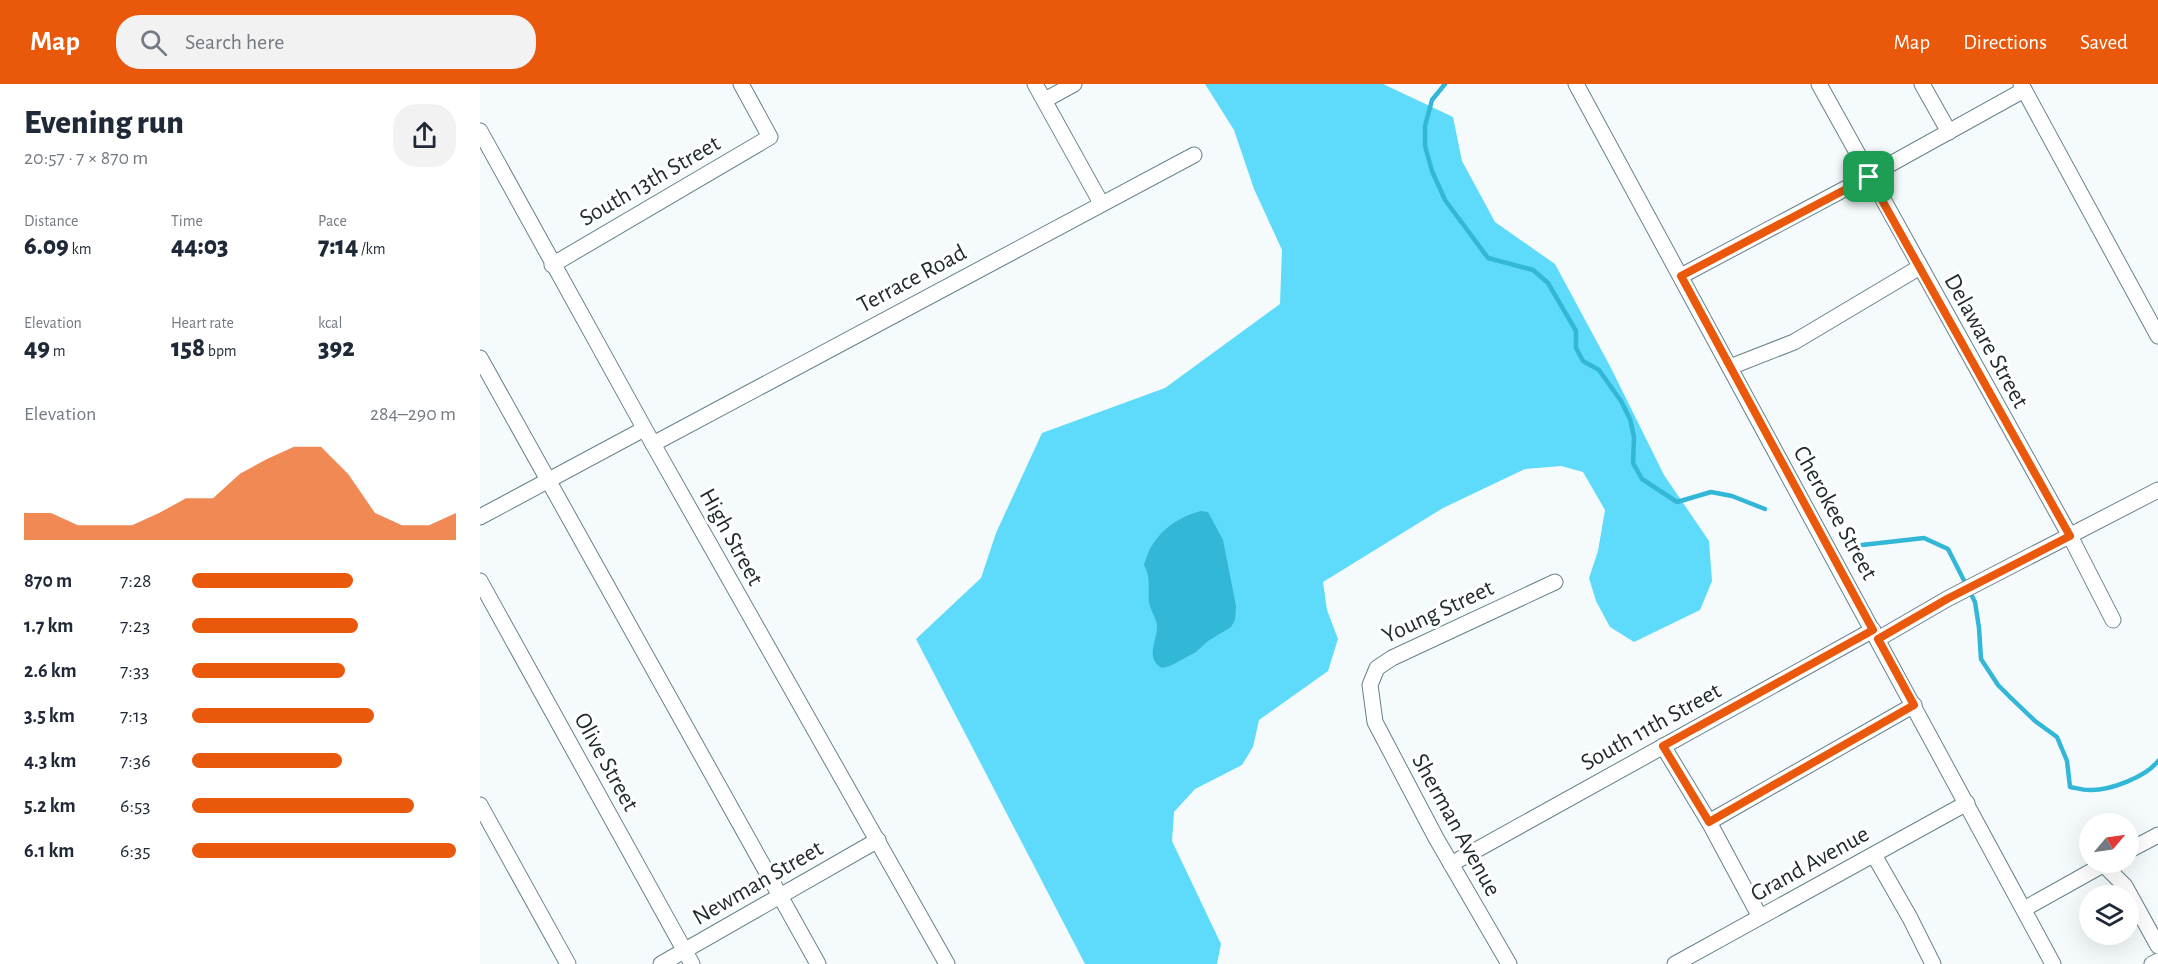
<!DOCTYPE html>
<meta charset="utf-8">
<style>
body{margin:0;font-family:"Alegreya Sans",sans-serif;background:#f2f2f3;color:#1f2937;height:100vh;display:flex;flex-direction:column;font-size:22px;white-space:nowrap}
*{box-sizing:border-box;margin:0}
p{font-size:20px;color:#747a83}
.icon{flex:none;width:33px;height:33px;fill:none;stroke:currentColor;stroke-width:2;stroke-linecap:round;stroke-linejoin:round}
.map{position:relative;flex:1;overflow:hidden}
.side{display:flex;flex-direction:column;background:#fff;width:480px}
.side>*{flex:none}
.needle{width:39px;rotate:61deg}
.fabs{position:absolute;left:1599px;top:729px;display:grid;gap:12px}
.fabs a{display:grid;place-items:center;width:60px;height:60px;border-radius:50%;background:#fff;box-shadow:0 6px 24px #0002;font-size:30px}
.pin{position:absolute;display:grid;place-items:center;width:51px;height:51px;color:#fff;margin:-26px;border-radius:12px;box-shadow:0 3px 9px #0006}
.round{display:grid;place-items:center;flex:none;width:63px;height:63px;border-radius:24px;background:#f2f2f3}
.headline{display:flex;align-items:center;justify-content:space-between;height:102px;padding:0 24px}
h1{font-size:33px;font-weight:800;line-height:45px}
.stats{display:grid;grid-template-columns:repeat(3,1fr);gap:9px;height:102px;padding:6px 24px}
.stats div{display:grid;align-content:center}
.stats b{font-size:26px;font-weight:800}
.stats small{font-size:16px;font-weight:400}
.stats p{font-size:16px}
.chart{height:168px;padding:12px 24px}
.chart p{display:flex;justify-content:space-between}
.chart svg{width:100%;height:108px;margin-top:6px;fill:#ea580c;opacity:.7}
ul{padding:0 24px;list-style:none;font-size:20px}
li{display:grid;grid-template-columns:96px 72px 1fr;align-items:center;height:45px}
li i{height:15px;border-radius:8px;background:#ea580c}
header{display:flex;align-items:center;gap:36px;box-sizing:border-box;height:84px;padding:0 30px;background:#ea580c;color:#fff}
header strong{font-size:28px}
nav{display:flex;gap:33px;margin-inline-start:auto;font-size:21px}
.search{width:420px;height:54px;background:#f2f2f3;display:flex;align-items:center;gap:15px;box-sizing:border-box;padding:0 21px;border-radius:24px;color:#747a83;font-size:22px}
main{display:flex;flex:1;min-height:0}
.map>svg:first-child{display:block}
</style>
<header>
<strong>Map</strong>
<div class="search"><svg class="icon" aria-label="search" viewBox="0 0 24 24"><circle cx="10" cy="10" r="6"/><path d="M15 15l6 6"/></svg>Search here</div>
<nav><a>Map</a><a>Directions</a><a>Saved</a></nav>
</header>
<main>
<section class="side">
<div class="headline"><div><h1>Evening run</h1><p>20:57 · 7 × 870 m</p></div><a class="round"><svg class="icon" aria-label="share" viewBox="0 0 24 24"><path d="M12 15V3M7 8l5-5 5 5M5 13v7h14v-7"/></svg></a></div>
<div class="stats">
<div><p>Distance</p><b>6.09<small> km</small></b></div>
<div><p>Time</p><b>44:03</b></div>
<div><p>Pace</p><b>7:14<small> /km</small></b></div>
</div>
<div class="stats">
<div><p>Elevation</p><b>49<small> m</small></b></div>
<div><p>Heart rate</p><b>158<small> bpm</small></b></div>
<div><p>kcal</p><b>392</b></div>
</div>
<div class="chart"><p><span>Elevation</span>284–290 m</p>
<svg viewBox="0 0 160 44" preserveAspectRatio="none"><path d="M0 44V33L10 33L20 38L30 38L40 38L50 33L60 27L70 27L80 17L90 11L100 6L110 6L120 17L130 33L140 38L150 38L160 33V44z"/></svg>
</div>
<ul>
<li><b>870 m</b>7:28<i style="width:61%"></i></li>
<li><b>1.7 km</b>7:23<i style="width:63%"></i></li>
<li><b>2.6 km</b>7:33<i style="width:58%"></i></li>
<li><b>3.5 km</b>7:13<i style="width:69%"></i></li>
<li><b>4.3 km</b>7:36<i style="width:57%"></i></li>
<li><b>5.2 km</b>6:53<i style="width:84%"></i></li>
<li><b>6.1 km</b>6:35<i style="width:100%"></i></li>
</ul>
</section>
<div class="map">
<svg width="1678" height="880" viewBox="0 0 1678 880">
<rect width="100%" height="100%" fill="#f5fbfd"/>
<polygon fill="#5edafa" points="725,0 903,0 973,33 982,77 1015,138 1075,180 1131,284 1184,391 1229,457 1232,497 1220,526 1154,558 1130,543 1116,517 1109,494 1118,467 1125,426 1103,388 1081,382 1045,385 963,424 843,498 847,526 858,555 848,587 779,636 773,663 762,681 715,705 694,728 692,757 741,860 737,880 605,880 436,555 501,494 516,449 562,349 685,304 800,220 802,166 774,105 754,46"/>
<path fill="#33b7d6" d="M721 427 728 428 743 456 756 522 755 536 751 543 728 557 716 568 690 582 682 584C664 574 678 556 677 541 676 533 670 526 669 518 668 505 671 493 664 481 666 475 668 468 671 463 682 444 701 432 721 427Z"/>
<g fill="none" stroke-linecap="round" stroke-linejoin="round">
<g stroke="#33b7d6" stroke-width="4.5">
<polyline points="965,0 952,16 945,42 945,62 952,87 965,116 1008,174 1053,186 1068,199 1096,247 1096,264 1103,277 1119,286 1141,317 1150,335 1154,353 1153,379 1162,395 1197,418 1231,408 1252,412 1285,425"/>
<path d="M1382 461 1444 454 1468 465 1495 518 1499 544 1501 575 1518 601 1531 614 1555 637 1577 653 1587 677 1590 703C1596 704 1603 706 1609 706 1629 707 1666 693 1678 677"/>
</g>
<g stroke="#67828a" stroke-width="17">
<g id="minor">
<polyline points="555,0 621,119"/>
<polyline points="1096,0 1573,880"/>
<polyline points="1339,0 1590,452 1633,536"/>
<polyline points="1442,0 1469,48"/>
<polyline points="1541,0 1678,252"/>
<polyline points="565,16 594,0"/>
<polyline points="0,47 173,360 467,880"/>
<polyline points="72,181 290,53 261,0"/>
<polyline points="1201,192 1389,92 1544,6"/>
<polyline points="0,274 338,880"/>
<polyline points="1250,283 1314,258 1440,183"/>
<polyline points="173,360 714,71"/>
<polyline points="0,433 164,345"/>
<polyline points="0,497 212,880"/>
<polyline points="1398,555 1467,515 1678,406"/>
<polyline points="1183,662 1229,738 1280,833"/>
<polyline points="0,721 88,880"/>
<polyline points="1229,738 1434,621"/>
<polyline points="1648,767 1678,751"/>
<polyline points="1394,771 1430,834 1453,880"/>
<polyline points="971,780 1393,546"/>
<polyline points="1624,781 1645,802 1678,862"/>
<polyline points="1544,825 1628,778"/>
<polyline points="181,880 398,756"/>
<polyline points="1029,880 956,754 895,638 890,601 897,584 912,574 1075,498"/>
<polyline points="1195,880 1487,719"/>
<polyline points="1672,880 1678,877"/>
</g>
</g>
<use href="#minor" stroke="#fff" stroke-width="15"/>
</g>
<g fill="none" stroke-linecap="round" stroke-linejoin="round">
<g stroke="#fff" stroke-width="12">
<polygon id="route" points="1389,93 1590,452 1467,515 1398,555 1434,621 1229,738 1183,662 1393,546 1201,192"/>
</g>
<use href="#route" stroke="#ea580c" stroke-width="8"/>
</g>
<g text-anchor="middle" dominant-baseline="central" stroke-width="6" stroke-linejoin="round" paint-order="stroke">
<g font-size="24" fill="#212c2f" stroke="#fff">
<text transform="translate(170 97) rotate(-30)">South 13th Street</text>
<text transform="translate(432 195) rotate(-28)">Terrace Road</text>
<text transform="translate(1506 257) rotate(61)">Delaware Street</text>
<text transform="translate(1355 429) rotate(61)">Cherokee Street</text>
<text transform="translate(251 453) rotate(61)">High Street</text>
<text transform="translate(958 528) rotate(-25)">Young Street</text>
<text transform="translate(1171 643) rotate(-29)">South 11th Street</text>
<text transform="translate(126 678) rotate(61)">Olive Street</text>
<text transform="translate(976 741) rotate(61)">Sherman Avenue</text>
<text transform="translate(1330 780) rotate(-29)">Grand Avenue</text>
<text transform="translate(278 799) rotate(-30)">Newman Street</text>
</g>
</g>
</svg>
<div class="fabs">
<a><svg class="needle" viewBox="-14 -14 28 28"><path d="M0-13l5 13h-10z" fill="#e53935"/><path d="M0 13l5-13h-10z" fill="#747a83"/></svg></a>
<a><svg class="icon" aria-label="layers" viewBox="0 0 24 24"><path d="M12 4l9 5-9 5-9-5zM3 14l9 5 9-5"/></svg></a>
</div>
<div class="pin" style="left:1389px;top:93px;background:#1e9e55"><svg class="icon" aria-label="arrive" viewBox="0 0 24 24"><path d="M6 21V4h12l-3 4 3 4H6"/></svg></div>
</div>
</main>
